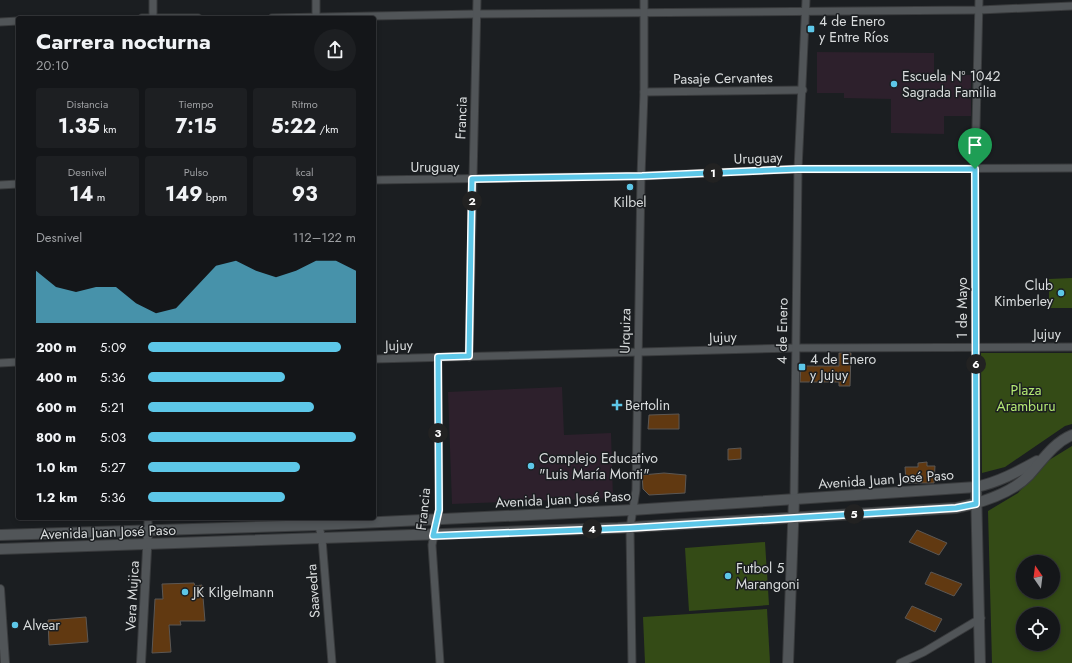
<!DOCTYPE html>
<html lang="es">
<meta charset="utf-8">
<style>
body{margin:0;font-family:Jost,sans-serif;background:#1d1f22;color:#f1f3f6;height:100vh;display:flex;flex-direction:column;font-size:15px;white-space:nowrap}
*{box-sizing:border-box;margin:0}
p{font-size:13px;color:#9d9fa2}
.icon{flex:none;width:22px;height:22px;fill:none;stroke:currentColor;stroke-width:2;stroke-linecap:round;stroke-linejoin:round}
.map{position:relative;flex:1;overflow:hidden}
.panel{position:absolute;left:16px;top:16px;width:360px;height:504px;display:flex;flex-direction:column;background:#141619;border-radius:4px;box-shadow:0 2px 6px #0003,0 0 0 1px #333538}
.panel>*{flex:none}
.needle{width:26px;rotate:346deg}
.controls{position:absolute;left:1016px;top:555px;display:grid;gap:8px}
.controls a{display:grid;place-items:center;width:44px;height:44px;border-radius:50%;background:#141619;box-shadow:0 2px 6px #0003,0 0 0 1px #333538;font-size:20px}
.pin{position:absolute;display:grid;place-items:center;width:34px;height:34px;color:#fff;margin:-41px -17px;border-radius:50% 50% 50% 0;rotate:-45deg;box-shadow:0 0 4px #0007}
.pin .icon{rotate:45deg}
.km{position:absolute;width:20px;height:20px;margin:-10px;border-radius:50%;background:#222;color:#fff;font-size:11px;line-height:20px;text-align:center}
.round{display:grid;place-items:center;flex:none;width:42px;height:42px;border-radius:21px;background:#1d1f22}
.headline{display:flex;align-items:center;justify-content:space-between;height:68px;padding:0 20px}
h1{font-size:22px;font-weight:700;line-height:30px}
.metrics{display:grid;grid-template-columns:repeat(3,1fr);gap:6px;height:68px;padding:4px 20px}
.metrics div{display:grid;align-content:center;border-radius:4px;background:#1d1f22;text-align:center}
.metrics b{font-size:20px;font-weight:700}
.metrics small{font-size:11px;font-weight:400}
.metrics p{font-size:11px}
.chart{height:112px;padding:8px 20px}
.chart p{display:flex;justify-content:space-between}
.chart svg{width:100%;height:72px;margin-top:4px;fill:#5dc7e8;opacity:.7}
ul{padding:0 20px;list-style:none;font-size:13px}
li{display:grid;grid-template-columns:64px 48px 1fr;align-items:center;height:30px}
li i{height:10px;border-radius:5px;background:#5dc7e8}
.map>svg:first-child{display:block}
</style>
<div class="map">
<svg width="1072" height="663" viewBox="0 0 1072 663">
<rect width="100%" height="100%" fill="#1b1e21"/>
<g fill="#2d202c">
<polygon points="817,52 934,53 934,75 971,75 971,116 944,116 944,134 891,133 891,99 844,98 844,93 817,93"/>
<polygon points="562,387 564,435 611,433 613,498 452,504 448,392"/>
</g>
<g fill="#344b16" fill-rule="evenodd">
<polygon points="1072,278 1072,308 1049,308 1049,279"/>
<polygon points="981,353 1072,353 1072,424 1065,426 1005,467 982,473"/>
<path d="M1072 446V663H992L988 511 1018 493 1046 462ZM1023 562H1053V592H1023ZM1023 614H1053V644H1023Z"/>
<polygon points="765,542 769,605 689,611 685,548"/>
<polygon points="767,609 770,663 645,663 643,617"/>
</g>
<g fill="#613911" stroke="#5b5754">
<polygon points="839,353 851,353 850,386 839,386 839,382 800,382 801,366 839,366"/>
<polygon points="679,414 679,429 648,429 649,415"/>
<polygon points="741,448 741,459 728,460 728,449"/>
<polygon points="927,462 927,466 935,466 934,483 906,483 905,467 918,467 918,463"/>
<polygon points="664,473 686,475 685,493 649,495 643,489 642,475"/>
<polygon points="917,530 947,543 939,555 909,542"/>
<polygon points="931,572 962,584 954,596 925,584"/>
<polygon points="194,583 195,586 202,585 205,621 180,621 181,625 169,625 171,652 152,653 155,599 163,599 162,584"/>
<polygon points="912,606 942,619 935,632 905,618"/>
<polygon points="86,617 88,642 49,645 48,620"/>
</g>
<g fill="none" stroke-linecap="round" stroke-linejoin="round">
<g stroke="#393b3d" stroke-width="9">
<g id="minor">
<polyline points="153,0 153,18"/>
<polyline points="142,18 198,18"/>
<polyline points="272,18 476,14 979,10 1072,6"/>
<polyline points="316,18 316,0"/>
<polyline points="0,22 18,21"/>
<polyline points="644,92 803,90"/>
<polyline points="374,180 642,176 798,169 1072,168"/>
<polyline points="0,185 18,184"/>
<polyline points="438,357 439,510 432,545 440,663"/>
<polyline points="469,357 477,0"/>
<polyline points="374,359 795,348 1072,347"/>
<polyline points="0,363 18,362"/>
<polyline points="976,487 975,169 979,0"/>
<polyline points="794,499 798,169 806,0"/>
<polyline points="148,518 148,531"/>
<polyline points="317,518 322,539 332,663"/>
<polyline points="632,663 630,528 636,490 641,176 644,92 644,0"/>
<polyline points="900,663 924,652 981,618"/>
</g>
</g>
<g stroke="#393b3d" stroke-width="10">
<g id="tertiary">
<polyline points="0,589 5,663"/>
<polyline points="141,663 148,531"/>
</g>
</g>
<g stroke="#393b3d" stroke-width="12">
<g id="secondary">
<polyline points="976,487 980,663"/>
<path d="M0 535 318 525 632 510 976 487C999 482 1017 472 1037 461"/>
<path d="M0 549 618 528 956 508C980 503 1011 494 1029 475 1042 461 1053 443 1072 435"/>
<polyline points="788,663 794,499"/>
</g>
</g>
<use href="#minor" stroke="#515558" stroke-width="7"/>
<use href="#tertiary" stroke="#515558" stroke-width="8"/>
<use href="#secondary" stroke="#515558" stroke-width="10"/>
</g>
<g fill="none" stroke-linecap="round" stroke-linejoin="round">
<g stroke="#fff" stroke-width="8">
<polygon id="route" points="798,169 975,169 976,504 956,508 630,528 433,536 439,510 438,357 469,356 472,179 642,176"/>
</g>
<use href="#route" stroke="#5dc7e8" stroke-width="5"/>
</g>
<g fill="#5dc7e8" stroke="#1b1e21" stroke-width="1.5">
<rect x="807" y="25" width="8" height="8" rx="2"/>
<circle cx="894" cy="84" r="4"/>
<circle cx="630" cy="187" r="4"/>
<circle cx="1061" cy="293" r="4"/>
<rect x="798" y="363" width="8" height="8" rx="2"/>
<path d="M615 399h4v4h4v4h-4v4h-4v-4h-4v-4h4z"/>
<circle cx="531" cy="466" r="4"/>
<circle cx="728" cy="576" r="4"/>
<circle cx="185" cy="592" r="4"/>
<circle cx="15" cy="625" r="4"/>
</g>
<g text-anchor="middle" dominant-baseline="central" stroke-width="3" stroke-linejoin="round" paint-order="stroke">
<g font-size="14" fill="#d9dcdd" stroke="#1b1e21" text-anchor="start">
<text x="819" y="21">4 de Enero<tspan x="819" dy="16">y Entre Ríos</tspan></text>
<text x="902" y="76">Escuela Nº 1042<tspan x="902" dy="16">Sagrada Familia</tspan></text>
<text x="630" y="202" text-anchor="middle">Kilbel</text>
<text x="1053" y="285" text-anchor="end">Club<tspan x="1053" dy="16">Kimberley</tspan></text>
<text x="810" y="359">4 de Enero<tspan x="810" dy="16">y Jujuy</tspan></text>
<text x="625" y="405">Bertolin</text>
<text x="539" y="458">Complejo Educativo<tspan x="539" dy="16">"Luis María Monti"</tspan></text>
<text x="736" y="568">Futbol 5<tspan x="736" dy="16">Marangoni</tspan></text>
<text x="193" y="592">JK Kilgelmann</text>
<text x="23" y="625">Alvear</text>
</g>
<g font-size="14" fill="#d9dcdd" stroke="#1b1e21">
<text transform="translate(723 78) rotate(-1)">Pasaje Cervantes</text>
<text transform="translate(461 118) rotate(-88)">Francia</text>
<text transform="translate(758 158) rotate(-2)">Uruguay</text>
<text x="435" y="167">Uruguay</text>
<text transform="translate(962 308) rotate(-90)">1 de Mayo</text>
<text transform="translate(625 331) rotate(-89)">Urquiza</text>
<text transform="translate(782 331) rotate(-89)">4 de Enero</text>
<text x="1047" y="334">Jujuy</text>
<text transform="translate(723 337) rotate(-2)">Jujuy</text>
<text transform="translate(399 345) rotate(-1)">Jujuy</text>
<text transform="translate(886 479) rotate(-4)">Avenida Juan José Paso</text>
<text transform="translate(563 499) rotate(-3)">Avenida Juan José Paso</text>
<text transform="translate(423 509) rotate(-84)">Francia</text>
<text transform="translate(108 532) rotate(-2)">Avenida Juan José Paso</text>
<text transform="translate(313 591) rotate(-94)">Saavedra</text>
<text transform="translate(132 596) rotate(-87)">Vera Mujica</text>
</g>
<g font-size="14" fill="#b4e973" stroke="#1b1e21">
<text x="1026" y="390">Plaza<tspan x="1026" dy="16">Aramburu</tspan></text>
</g>
</g>
</svg>
<div class="controls">
<a><svg class="needle" viewBox="-14 -14 28 28"><path d="M0-13l5 13h-10z" fill="#e53935"/><path d="M0 13l5-13h-10z" fill="#9d9fa2"/></svg></a>
<a><svg class="icon" aria-label="locate" viewBox="0 0 24 24"><circle cx="12" cy="12" r="6"/><path d="M12 2v4M12 18v4M2 12h4M18 12h4"/></svg></a>
</div>
<div class="pin" style="left:975px;top:169px;background:#1e9e55"><svg class="icon" aria-label="arrive" viewBox="0 0 24 24"><path d="M6 21V4h12l-3 4 3 4H6"/></svg></div>
<b class="km" style="left:713px;top:173px">1</b>
<b class="km" style="left:472px;top:201px">2</b>
<b class="km" style="left:438px;top:433px">3</b>
<b class="km" style="left:592px;top:529px">4</b>
<b class="km" style="left:854px;top:514px">5</b>
<b class="km" style="left:976px;top:364px">6</b>
<section class="panel">
<div class="headline"><div><h1>Carrera nocturna</h1><p>20:10</p></div><a class="round"><svg class="icon" aria-label="share" viewBox="0 0 24 24"><path d="M12 15V3M7 8l5-5 5 5M5 13v7h14v-7"/></svg></a></div>
<div class="metrics">
<div><p>Distancia</p><b>1.35<small> km</small></b></div>
<div><p>Tiempo</p><b>7:15</b></div>
<div><p>Ritmo</p><b>5:22<small> /km</small></b></div>
</div>
<div class="metrics">
<div><p>Desnivel</p><b>14<small> m</small></b></div>
<div><p>Pulso</p><b>149<small> bpm</small></b></div>
<div><p>kcal</p><b>93</b></div>
</div>
<div class="chart"><p><span>Desnivel</span>112–122 m</p>
<svg viewBox="0 0 160 44" preserveAspectRatio="none"><path d="M0 44V12L10 22L20 25L30 22L40 22L50 32L60 38L70 35L80 22L90 9L100 6L110 12L120 16L130 12L140 6L150 6L160 12V44z"/></svg>
</div>
<ul>
<li><b>200 m</b>5:09<i style="width:93%"></i></li>
<li><b>400 m</b>5:36<i style="width:66%"></i></li>
<li><b>600 m</b>5:21<i style="width:80%"></i></li>
<li><b>800 m</b>5:03<i style="width:100%"></i></li>
<li><b>1.0 km</b>5:27<i style="width:73%"></i></li>
<li><b>1.2 km</b>5:36<i style="width:66%"></i></li>
</ul>
</section>
</div>
